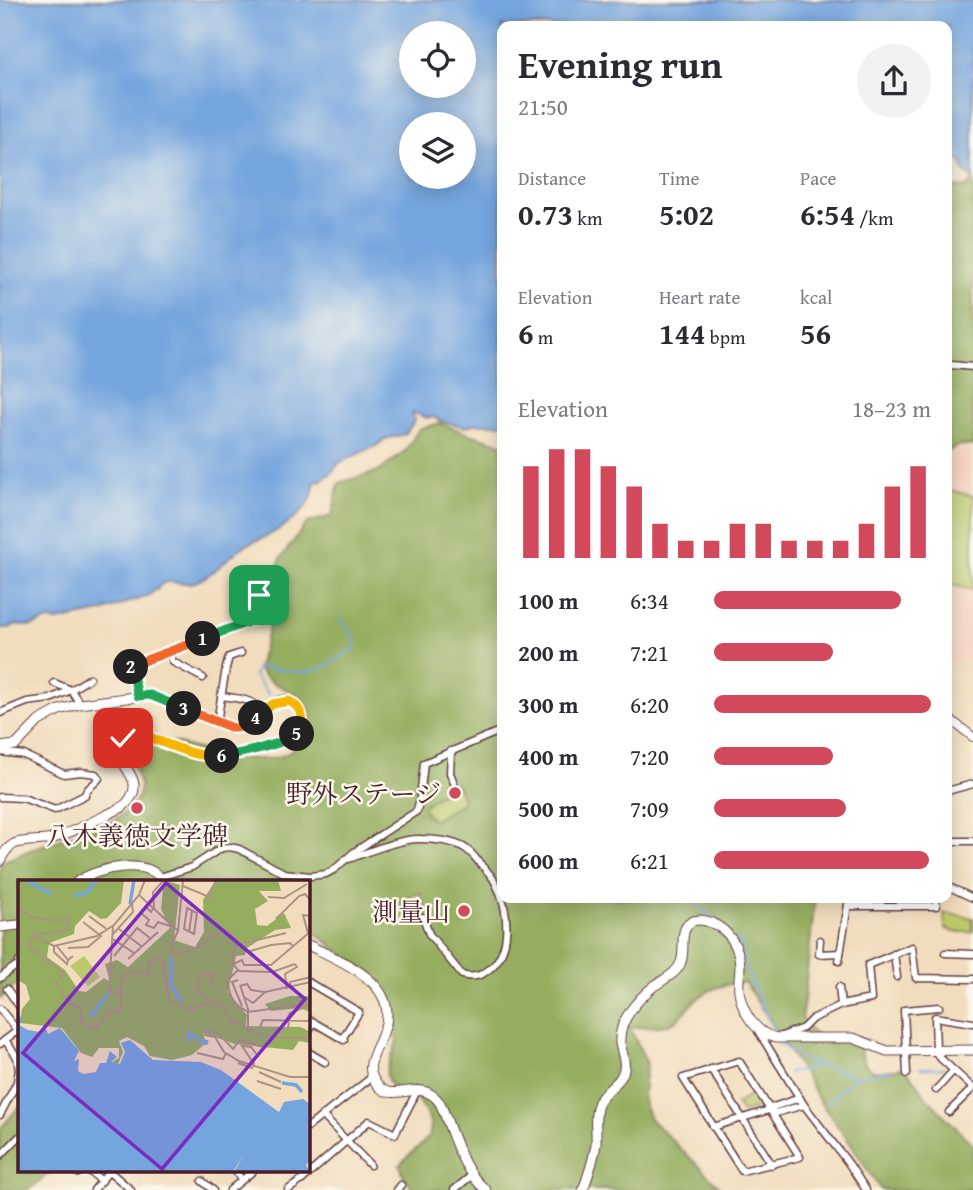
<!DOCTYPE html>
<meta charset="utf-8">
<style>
body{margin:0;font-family:"Gentium Book Plus","Noto Serif JP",serif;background:#f2f2f3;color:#2b2b33;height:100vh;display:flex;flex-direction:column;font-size:26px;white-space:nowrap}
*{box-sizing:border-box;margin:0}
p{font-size:23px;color:#7c7c81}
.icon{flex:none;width:38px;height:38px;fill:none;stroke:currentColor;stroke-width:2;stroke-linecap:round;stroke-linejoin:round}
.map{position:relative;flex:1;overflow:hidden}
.panel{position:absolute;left:497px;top:21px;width:455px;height:882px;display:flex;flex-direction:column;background:#fff;border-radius:14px;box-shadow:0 4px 18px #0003}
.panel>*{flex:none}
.buttons{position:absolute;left:399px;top:21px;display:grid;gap:14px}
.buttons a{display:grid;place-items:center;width:77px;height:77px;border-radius:50%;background:#fff;box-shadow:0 4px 18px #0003;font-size:35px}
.pin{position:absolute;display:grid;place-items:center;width:60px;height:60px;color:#fff;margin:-30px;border-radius:14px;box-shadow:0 4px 10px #0006}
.km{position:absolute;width:35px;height:35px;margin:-18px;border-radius:50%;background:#222;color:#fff;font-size:19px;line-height:35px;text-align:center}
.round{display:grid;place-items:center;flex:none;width:74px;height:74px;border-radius:37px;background:#f2f2f3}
.summary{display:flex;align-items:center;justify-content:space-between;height:119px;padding:0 21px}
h1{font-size:38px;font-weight:600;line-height:52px}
.figures{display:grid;grid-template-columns:repeat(3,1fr);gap:10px;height:119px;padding:7px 21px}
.figures div{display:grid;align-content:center}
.figures b{font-size:30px;font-weight:600}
.figures small{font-size:19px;font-weight:400}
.figures p{font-size:19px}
.chart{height:196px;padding:14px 21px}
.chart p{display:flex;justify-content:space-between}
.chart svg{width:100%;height:126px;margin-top:7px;stroke:#d1495b;stroke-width:6}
ul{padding:0 21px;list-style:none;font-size:23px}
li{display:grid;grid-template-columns:112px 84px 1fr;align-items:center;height:52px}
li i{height:18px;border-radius:9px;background:#d1495b}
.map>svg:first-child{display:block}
</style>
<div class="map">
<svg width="973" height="1190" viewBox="0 0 973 1190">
<rect width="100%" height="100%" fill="#fbf7ec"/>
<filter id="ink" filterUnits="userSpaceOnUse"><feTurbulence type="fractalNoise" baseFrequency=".0143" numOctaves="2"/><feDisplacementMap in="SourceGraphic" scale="14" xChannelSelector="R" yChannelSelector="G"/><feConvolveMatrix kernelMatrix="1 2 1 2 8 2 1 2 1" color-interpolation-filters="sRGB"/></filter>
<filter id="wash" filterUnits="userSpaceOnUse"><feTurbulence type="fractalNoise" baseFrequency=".00686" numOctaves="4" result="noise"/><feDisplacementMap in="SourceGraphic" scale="28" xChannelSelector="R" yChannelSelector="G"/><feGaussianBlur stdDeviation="1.57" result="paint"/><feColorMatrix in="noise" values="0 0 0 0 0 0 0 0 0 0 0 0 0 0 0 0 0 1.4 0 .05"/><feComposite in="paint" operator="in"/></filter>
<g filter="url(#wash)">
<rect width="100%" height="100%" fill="#f1ddbd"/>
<polygon fill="#f5d3c1" points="960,447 973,451 973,660 959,657 954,662 947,659 947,455"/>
<g fill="#bbc96b" stroke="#82744b" stroke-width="2">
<polygon points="949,490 973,496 973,590 947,584 947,492"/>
<polygon points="455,783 463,798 462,803 433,821 424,810 424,805"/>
<polygon points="944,913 973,918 973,932 954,932 945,928"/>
<polygon points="755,1093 764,1107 742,1112 736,1104"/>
</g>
<g fill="#94ad5f" stroke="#6f6645" stroke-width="2" fill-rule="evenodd">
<path d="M973 181V446L959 445 947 452V192C952 187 958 186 964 188Z"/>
<path d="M440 423 463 432 502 444V898H815L802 1017C816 1047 831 1038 858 1044 862 1051 862 1059 866 1065 874 1078 892 1068 904 1068L916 1081 926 1097 973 1145V1190H881L846 1137 820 1102 808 1080 745 983C727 982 707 989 694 1002 686 1009 681 1020 669 1024 657 1028 642 1026 630 1028L647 1064 644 1081 643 1101 650 1119 723 1190H415L404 1177 400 1165C412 1146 441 1141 427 1115 425 1110 420 1101 415 1098 405 1090 390 1092 387 1077 384 1065 398 1051 397 1036 396 1030 396 1021 394 1015 385 989 332 942 308 929V882H169C159 875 151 875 142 882H19V982L0 999V863L37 847 103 826 123 814 138 798 140 785 133 763 131 747 140 739C147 739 155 739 162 740 194 747 263 772 291 751 302 742 306 730 311 718 309 713 308 706 304 702 292 687 268 686 258 668L276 601 272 590 274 575 281 558 307 523 332 516 339 483 380 471 406 450 419 429ZM456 783 463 798 462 803 433 821 424 811V805ZM421 894 427 916 420 917 411 897 412 895Z"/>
<polygon points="19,1107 19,1171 52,1171 28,1190 0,1190 0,1129"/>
</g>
<path fill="#74a5de" stroke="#5f6284" stroke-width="2" fill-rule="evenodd" d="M0 0H973V179L962 169 963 163 947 154V26H502V424H474L465 427 441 421 433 417 427 418 414 413 412 414 414 420 413 423 405 434 385 439 376 446 340 462 330 474 320 481 315 482C313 487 313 493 311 498 303 514 283 528 267 536 259 540 250 542 243 547 225 559 215 574 195 582 181 587 165 574 157 590L153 591 150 595 101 612 57 621 48 620 32 626 15 625 10 628H0ZM411 33H464V86H411ZM411 124H464V177H411Z"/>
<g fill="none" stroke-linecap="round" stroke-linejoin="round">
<g stroke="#74a5de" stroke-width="2">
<path d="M269 696 254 675 257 668C272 667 287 672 303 672 317 673 343 657 355 648 356 635 346 627 338 617"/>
<polyline points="500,759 502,759"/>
<polyline points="455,848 464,852"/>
<polyline points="688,898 714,919"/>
<polyline points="737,939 742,946 744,963 749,977 774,1032"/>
<polyline points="779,1044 804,1060 857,1076 837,1092 831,1101 826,1103"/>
<polyline points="920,1068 945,1068"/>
<polyline points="788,1073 806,1070 817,1065"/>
<polyline points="857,1076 891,1071"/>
</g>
</g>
</g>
<g filter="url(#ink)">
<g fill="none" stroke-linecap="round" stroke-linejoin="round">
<g stroke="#633c41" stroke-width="9">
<g id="minor">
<polyline points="947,369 952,365 973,367"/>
<polyline points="169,652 173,662 203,678"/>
<polyline points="54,683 71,690 90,678"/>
<polyline points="138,696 130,666 250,621 259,595"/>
<path d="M221 696C237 698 252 699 264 711"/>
<polyline points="0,713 27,702 50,699 71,690 80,704"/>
<polyline points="217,722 226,668 229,657 241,653"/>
<polyline points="451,751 450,773 454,783"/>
<path d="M0 752 24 755 64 774 81 772 96 774 99 778C95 785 86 787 85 795L55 810 23 798 0 797"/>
<polyline points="947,791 973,784"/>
<polyline points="947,841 973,841"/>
<path d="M349 859C368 852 401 838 421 839 433 839 452 841 463 847 469 850 474 856 478 861 484 868 491 874 495 882 509 907 514 952 487 971 480 976 471 978 462 975L429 934 423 917"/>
<polyline points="160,877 192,867 215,852 222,848 230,847 239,849 284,873 310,876 326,874 335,869 354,852 417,811 420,798 424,763 502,730"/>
<polyline points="947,886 973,898"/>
<polyline points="848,906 936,906 936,898"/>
<polyline points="820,940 819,954 840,953"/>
<polyline points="945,953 973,954"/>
<polyline points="894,954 897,977"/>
<polyline points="839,961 849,898"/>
<polyline points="0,978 13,968 18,967 19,962"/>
<polyline points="308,982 359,1012 342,1039"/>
<polyline points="839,987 841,1005"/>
<polyline points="7,989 19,1006"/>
<polyline points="0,1009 17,1030"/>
<polyline points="308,1019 344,1040"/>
<polyline points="973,1023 935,1017 936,1050 938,1056 973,1088"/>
<polyline points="758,1031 804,1105 849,1164 866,1190"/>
<polyline points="308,1032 314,1022"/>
<polyline points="779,1037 803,1028 812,1019 841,1005 871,999 868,965 912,947 916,978 973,979"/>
<polyline points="5,1040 17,1057 19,1070"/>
<polyline points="0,1044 18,1030"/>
<polyline points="308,1052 325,1062"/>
<polygon points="739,1061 800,1157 742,1171 683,1078"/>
<polyline points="711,1069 772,1165"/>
<polyline points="907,1074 904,1010 939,1007"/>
<polyline points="936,1090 953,1071"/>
<polyline points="769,1110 773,1107 800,1098"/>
<polyline points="949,1112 973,1088"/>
<polyline points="0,1115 17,1082 19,1070"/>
<polyline points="322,1115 370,1165"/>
<polyline points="308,1127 372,1077"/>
<polyline points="713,1127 769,1110 776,1113 804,1105"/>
<polyline points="0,1156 19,1137"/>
<polyline points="75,1171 78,1173 80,1171"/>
<polyline points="89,1171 102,1181"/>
<polyline points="109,1171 131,1190"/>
<polyline points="235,1171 242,1180"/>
<polyline points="202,1181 213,1190"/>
<polyline points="94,1190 109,1171"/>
<polyline points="230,1190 253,1171"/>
<polyline points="288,1190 302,1180 369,1121 395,1134 418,1089"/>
<polyline points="397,1190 401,1185"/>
<polyline points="454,1190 471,1176"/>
</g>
</g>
<g stroke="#633c41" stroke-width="10">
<polyline id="tertiary" points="947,717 973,737"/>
</g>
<g stroke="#633c41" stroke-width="11">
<g id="secondary">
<path d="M0 747 16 745 39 721 59 710 80 704 150 695 233 728C239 728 245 727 250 724 262 716 281 688 297 706 301 711 302 716 302 722 301 729 299 732 294 737 265 748 223 762 193 753 177 749 162 742 146 736 139 734 131 733 124 737 107 750 132 770 134 784 135 794 129 802 121 808 99 818 75 832 51 839 39 842 25 839 14 844 7 848 3 854 0 861"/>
<path d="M77 882C96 868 150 856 163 882"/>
<polyline points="0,927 19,925"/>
<path d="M308 945C338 960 395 980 386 1023 384 1032 380 1041 376 1049 372 1059 367 1069 374 1080 391 1110 418 1073 440 1103 453 1132 460 1169 486 1190"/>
<path d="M583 1190C588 1176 594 1159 596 1144 597 1130 593 1115 599 1102 605 1089 622 1083 624 1069 626 1060 621 1051 620 1043 618 1021 638 999 654 986 664 979 677 974 681 962 686 949 678 930 691 922 698 918 705 920 712 923 729 931 739 946 740 965 740 973 738 982 739 991 742 1012 755 1033 776 1038H853L887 1051 973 1050"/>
</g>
</g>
<use href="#minor" stroke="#fff" stroke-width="6"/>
<use href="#tertiary" stroke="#fff" stroke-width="8"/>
<use href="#secondary" stroke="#fff" stroke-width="9"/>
</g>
</g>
<g fill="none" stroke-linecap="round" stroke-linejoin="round" filter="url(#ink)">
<g stroke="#fff" stroke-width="14">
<polyline id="split-1" points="203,639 250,621 259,595"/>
</g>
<g stroke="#fff" stroke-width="14">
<polyline id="split-2" points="131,667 130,666 203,639"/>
</g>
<g stroke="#fff" stroke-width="14">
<polyline id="split-3" points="131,667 138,696 150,695 184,709"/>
</g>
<g stroke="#fff" stroke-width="14">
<path id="split-4" d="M184 709 233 728C243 728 249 725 256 718"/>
</g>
<g stroke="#fff" stroke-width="14">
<path id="split-5" d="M256 718 273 704 289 701C303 708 305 721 297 734"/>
</g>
<g stroke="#fff" stroke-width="14">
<path id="split-6" d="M222 756C241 754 283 744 297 734"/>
</g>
<g stroke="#fff" stroke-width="14">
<path id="split-7" d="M147 736C172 746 196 758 222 756"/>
</g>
<g stroke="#fff" stroke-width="14">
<polyline id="split-8" points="123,738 133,734 147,736"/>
</g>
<use href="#split-1" stroke="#22a559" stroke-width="9"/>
<use href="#split-2" stroke="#f0652b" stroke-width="9"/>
<use href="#split-3" stroke="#22a559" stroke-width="9"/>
<use href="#split-4" stroke="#f0652b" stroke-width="9"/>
<use href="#split-5" stroke="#f5b400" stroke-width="9"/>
<use href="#split-6" stroke="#22a559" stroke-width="9"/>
<use href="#split-7" stroke="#f5b400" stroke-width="9"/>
<use href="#split-8" stroke="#f5b400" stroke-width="9"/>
</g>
<g fill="#d1495b" stroke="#fbf7ec" stroke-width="2.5">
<circle cx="455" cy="793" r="7"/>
<circle cx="137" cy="808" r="7"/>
<circle cx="464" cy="911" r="7"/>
</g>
<g text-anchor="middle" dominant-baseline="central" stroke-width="5" stroke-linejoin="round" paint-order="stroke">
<g font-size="26" fill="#4a1f2b" stroke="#fbf7ec" text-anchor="end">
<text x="441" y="793">野外ステージ</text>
<text x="137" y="835" text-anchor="middle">八木義徳文学碑</text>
<text x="450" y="911">測量山</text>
</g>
</g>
<g transform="translate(18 880)">
<rect width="292" height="292" fill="#f1ddbd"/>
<path d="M66 76 82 97 70 106 52 86Z" fill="#bbc96b"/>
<path d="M0 0H106L103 23 89 38 83 39 71 31 57 46 56 54 31 63 29 77 47 90 61 111 68 112 86 98 92 102 87 84 99 80 110 87 152 48 143 29 146 0 162 5 156 60 177 67 186 52 185 20 198 0H260L263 11H241L250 21 237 29 239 45 249 46 266 33 273 48 257 50 229 68 227 75 218 76 210 112 229 135 228 146 283 147 292 152V163L281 161 275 170 265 169 217 164 185 153 188 163 174 175 154 180 132 176 126 166 109 157 101 161 105 172 100 184 94 182 101 178V168H81L74 177 63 173 44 148 2 143 4 129 12 119 8 105 0 100ZM272 116H292V132L282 128 253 131 247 124Z" fill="#94ad5f"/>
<path d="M0 135 5 139 1 145 10 150 22 152 27 147 30 154 42 148 61 171 56 181 61 179 60 191 65 194 78 192 82 183H88L92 171 99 177 93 182 102 184 107 172 103 163 112 160 135 180 183 182 203 190 261 232 266 222 285 219 292 224V280L288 285 292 292H216L227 273 215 292H0Z" fill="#74a5de"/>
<path fill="none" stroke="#74a5de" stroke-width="3.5" d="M10 2 34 14M56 16 68 13 79 0M112 24 116 0M153 77V106L164 121M72 137 91 113M170 161 171 154 188 163 189 160M264 203 278 205 284 212"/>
<path fill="none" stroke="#ae9183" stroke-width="2" d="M127 0 121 15 160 51 153 66 155 75 179 68 205 49 214 55 218 65 213 81 220 90 209 101 212 113 216 123 230 132V150L256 159 245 167 222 160 215 169 201 154 189 149 187 155 197 157 206 172 221 181 272 197H293M165 6 191 17 198 0M250 17 266 18 289 4M127 26 133 32 136 27 135 12 146 0M0 28 13 37 39 41 51 36V46L44 51 17 54 11 67 46 93 38 103 50 122 63 128V142L71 147 78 148 91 132 103 131 104 97 113 91 130 94 131 82 139 78 145 81 151 121 175 130 182 124 198 125M169 28 179 33 176 54 166 49ZM122 32 131 40 128 45 136 48 140 42 155 47M71 36 90 50M258 39 281 16 287 14 293 21M95 46 91 110 103 114M101 49 123 66M160 51 165 0M171 52 174 31M290 53 285 35 293 36M95 54 115 32 114 24M16 56 36 66 79 56 96 45 121 15M95 59 116 73M38 65 50 80 55 76M218 65 268 53M36 66V72L49 84 50 80M50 68 70 67 83 56 65 42M229 72 253 65 272 63 276 67M96 76 119 48 132 58M110 79 140 52M215 84 224 80 226 85H253L293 51M220 91 254 92 277 84M220 100 214 102 224 126M222 105 231 132M222 106 229 104 233 110 247 112 293 102M194 108 195 95 188 92 180 102V113L205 127 213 141 226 145M273 108 272 102 293 97M269 109 267 94 279 87 277 84M226 117 235 123 247 112M230 132 293 123M268 140 272 133 290 126M242 147 245 140 293 141M254 149 270 150 271 140M256 158H293M179 173 205 179 208 173M220 183 234 188 236 184 224 166 233 167 240 176M241 192 263 202M239 201 263 209"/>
<path fill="#7b2cbf" fill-opacity="0.15" stroke="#7b2cbf" stroke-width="3.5" d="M148 3 287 119 144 289 5 173Z"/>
<rect width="292" height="292" fill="none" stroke="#4a1f2b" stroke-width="3.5"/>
</g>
</svg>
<div class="buttons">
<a><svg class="icon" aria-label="locate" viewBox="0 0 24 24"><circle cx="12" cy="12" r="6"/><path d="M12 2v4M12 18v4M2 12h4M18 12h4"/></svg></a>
<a><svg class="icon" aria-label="layers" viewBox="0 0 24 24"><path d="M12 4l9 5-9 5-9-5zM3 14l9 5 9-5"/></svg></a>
</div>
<div class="pin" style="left:259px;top:595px;background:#1e9e55"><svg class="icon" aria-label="arrive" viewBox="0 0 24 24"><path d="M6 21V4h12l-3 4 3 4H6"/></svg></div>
<div class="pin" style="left:123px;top:738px;background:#d93025"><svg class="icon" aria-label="check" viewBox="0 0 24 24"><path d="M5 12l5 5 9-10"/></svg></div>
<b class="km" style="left:203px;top:639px">1</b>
<b class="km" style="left:131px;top:667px">2</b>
<b class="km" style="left:184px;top:709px">3</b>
<b class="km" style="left:256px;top:718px">4</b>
<b class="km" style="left:297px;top:734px">5</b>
<b class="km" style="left:222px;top:756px">6</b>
<section class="panel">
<div class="summary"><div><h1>Evening run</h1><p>21:50</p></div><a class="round"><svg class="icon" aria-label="share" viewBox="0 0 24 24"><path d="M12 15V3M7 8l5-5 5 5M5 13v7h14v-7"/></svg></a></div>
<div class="figures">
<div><p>Distance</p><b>0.73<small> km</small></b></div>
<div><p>Time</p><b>5:02</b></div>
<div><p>Pace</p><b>6:54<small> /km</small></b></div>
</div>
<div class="figures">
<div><p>Elevation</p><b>6<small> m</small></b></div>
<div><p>Heart rate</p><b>144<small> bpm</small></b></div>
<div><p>kcal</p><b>56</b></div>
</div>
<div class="chart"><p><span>Elevation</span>18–23 m</p>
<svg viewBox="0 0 160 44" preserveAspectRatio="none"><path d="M5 44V12M15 44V6M25 44V6M35 44V12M45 44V19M55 44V32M65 44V38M75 44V38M85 44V32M95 44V32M105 44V38M115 44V38M125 44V38M135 44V32M145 44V19M155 44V12"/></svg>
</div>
<ul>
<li><b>100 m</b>6:34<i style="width:86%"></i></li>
<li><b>200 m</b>7:21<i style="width:55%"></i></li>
<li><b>300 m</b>6:20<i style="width:100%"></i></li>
<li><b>400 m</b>7:20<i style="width:55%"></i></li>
<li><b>500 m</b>7:09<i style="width:61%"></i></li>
<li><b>600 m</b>6:21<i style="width:99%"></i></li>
</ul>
</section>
</div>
